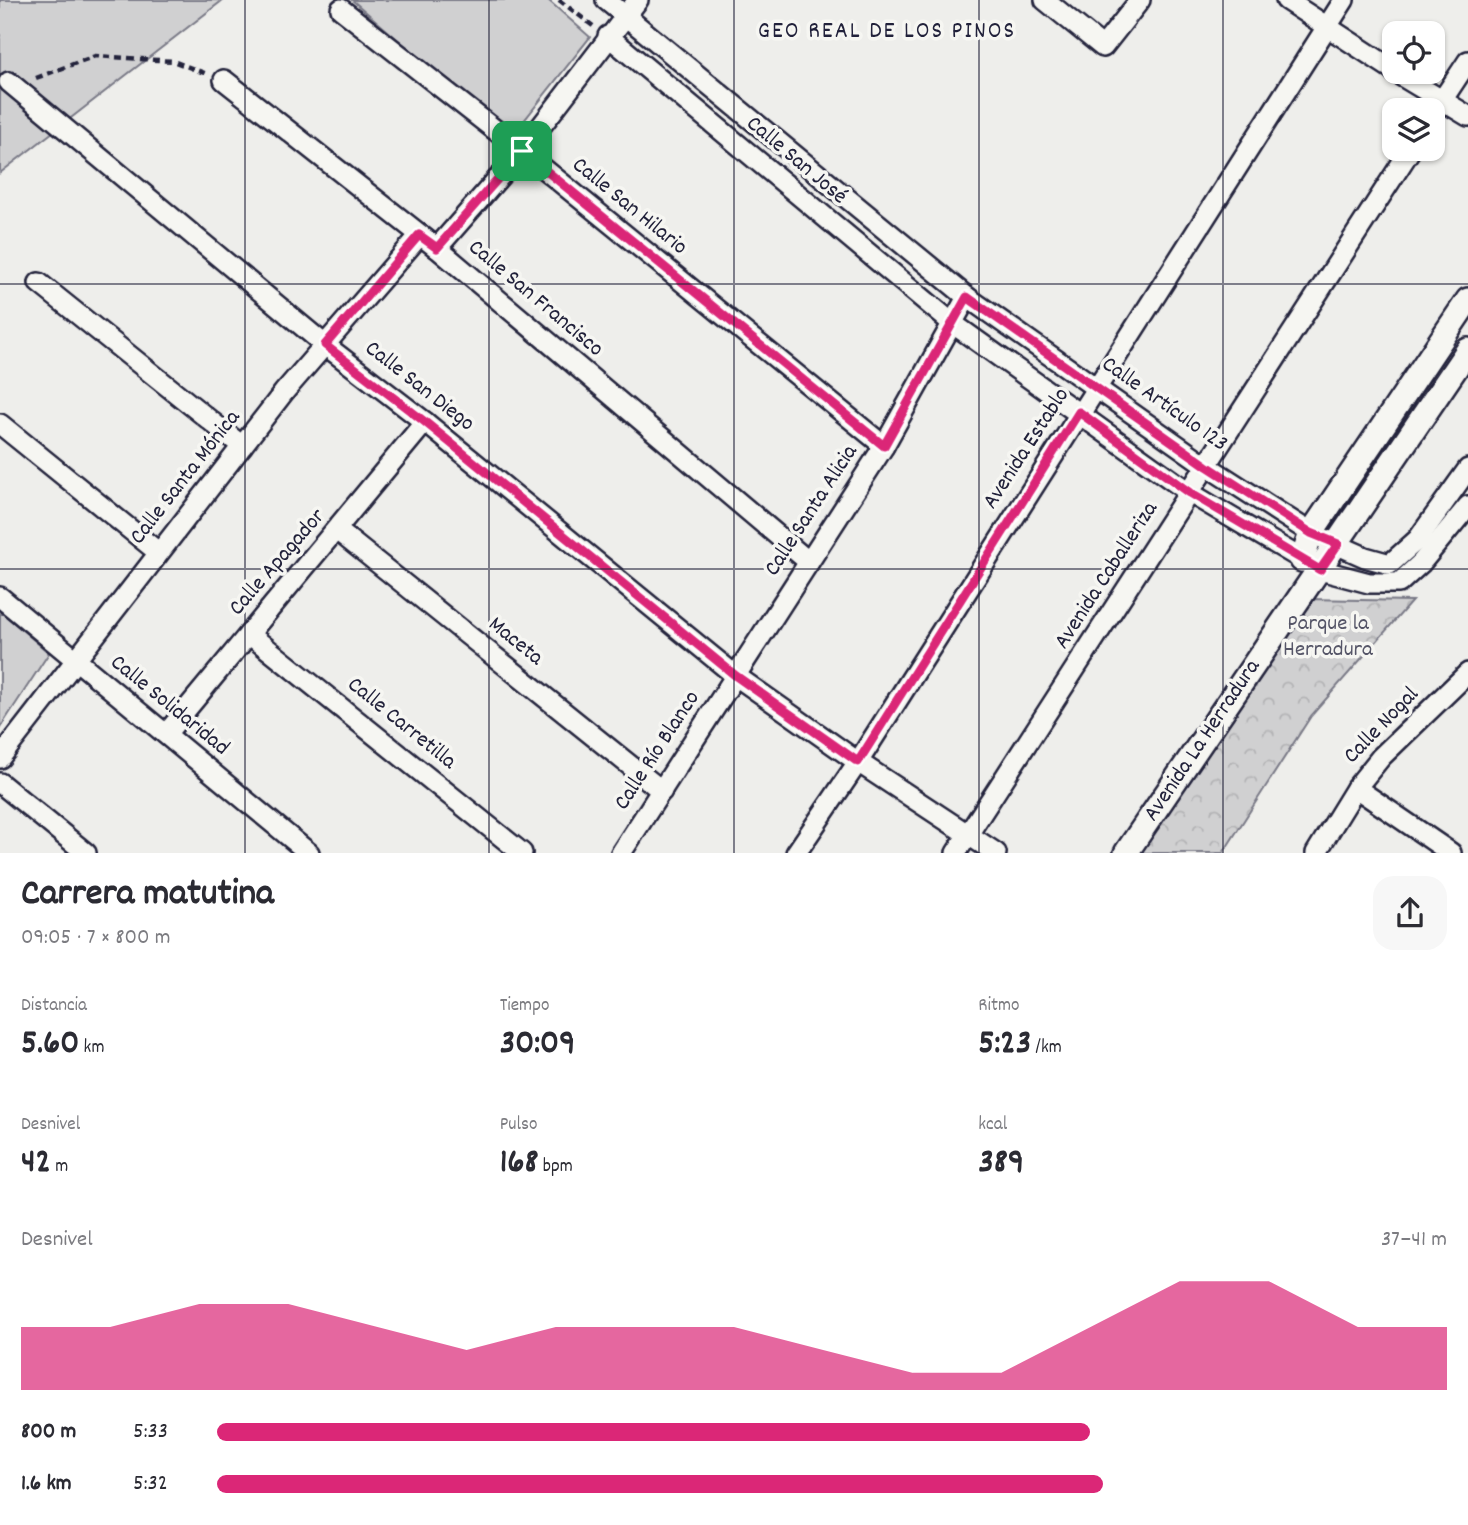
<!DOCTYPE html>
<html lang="es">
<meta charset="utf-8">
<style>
body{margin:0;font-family:Dekko,sans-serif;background:#f7f7f7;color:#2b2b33;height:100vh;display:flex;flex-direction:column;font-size:26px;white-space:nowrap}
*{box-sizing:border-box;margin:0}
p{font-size:23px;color:#7c7c81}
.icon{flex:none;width:38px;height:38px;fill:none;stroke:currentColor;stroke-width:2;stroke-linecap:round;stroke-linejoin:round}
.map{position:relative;height:853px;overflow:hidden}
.panel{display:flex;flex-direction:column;background:#fff;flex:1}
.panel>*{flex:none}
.buttons{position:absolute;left:1382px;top:21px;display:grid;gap:14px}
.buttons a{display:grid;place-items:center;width:63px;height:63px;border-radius:14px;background:#fff;box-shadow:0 2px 5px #0004;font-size:35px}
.pin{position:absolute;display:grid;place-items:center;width:60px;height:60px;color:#fff;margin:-30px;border-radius:14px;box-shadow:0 4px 10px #0006}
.round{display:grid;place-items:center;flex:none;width:74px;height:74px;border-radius:21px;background:#f7f7f7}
.headline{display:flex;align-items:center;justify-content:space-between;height:119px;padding:0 21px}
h1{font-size:38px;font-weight:700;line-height:52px}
.figures{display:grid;grid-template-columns:repeat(3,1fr);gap:10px;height:119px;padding:7px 21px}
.figures div{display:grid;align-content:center}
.figures b{font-size:35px;font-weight:700}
.figures small{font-size:19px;font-weight:400}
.figures p{font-size:19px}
.chart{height:196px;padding:14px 21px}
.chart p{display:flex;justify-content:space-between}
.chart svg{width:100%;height:126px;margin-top:7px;fill:#db2777;opacity:.7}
ul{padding:0 21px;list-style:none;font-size:23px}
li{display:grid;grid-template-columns:112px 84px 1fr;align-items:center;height:52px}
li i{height:18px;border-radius:9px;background:#db2777}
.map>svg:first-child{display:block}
</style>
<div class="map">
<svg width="1468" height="853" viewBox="0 0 1468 853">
<defs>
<pattern id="forest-crowns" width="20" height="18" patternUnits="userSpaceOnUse" patternTransform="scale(1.75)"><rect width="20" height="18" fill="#d0d0d1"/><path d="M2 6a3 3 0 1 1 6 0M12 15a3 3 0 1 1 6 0" fill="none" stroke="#b2b2b4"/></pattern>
</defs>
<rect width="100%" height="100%" fill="#eeeeeb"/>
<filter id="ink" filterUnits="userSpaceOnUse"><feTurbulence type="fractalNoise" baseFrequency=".0143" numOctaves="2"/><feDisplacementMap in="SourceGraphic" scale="14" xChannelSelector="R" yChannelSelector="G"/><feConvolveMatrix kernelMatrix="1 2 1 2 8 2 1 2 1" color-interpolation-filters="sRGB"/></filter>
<g filter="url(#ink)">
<g fill="#d0d0d1" stroke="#797986" stroke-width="2">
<polygon points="0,0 223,0 0,173"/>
<polygon points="352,0 548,0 590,37 511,137"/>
<polygon points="0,611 49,653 0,728"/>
</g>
<polygon fill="url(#forest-crowns)" stroke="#797986" stroke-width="2" points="1307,599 1412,601 1311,716 1223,853 1140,853"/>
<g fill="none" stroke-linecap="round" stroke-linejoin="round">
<g stroke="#22223b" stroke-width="24">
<g id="minor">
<polyline points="606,0 967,297 1207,466 1311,533 1365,557 1390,564 1418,539 1468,469"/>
<polyline points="1045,0 1103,47 1140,0"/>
<polyline points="1286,0 1395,71"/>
<polyline points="341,9 522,151 884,446"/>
<polyline points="608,36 952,323 1190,493 1320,570 1369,583 1399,583 1421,563 1468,506"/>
<polyline points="1395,72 1468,116"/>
<polyline points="224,80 437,248 809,562"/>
<polyline points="9,82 325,345 425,422 736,676 858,762 996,853"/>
<polyline points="1433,114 1468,61"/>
<polyline points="437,248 522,151 638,0"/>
<polyline points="39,283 242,446"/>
<polyline points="0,424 158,552"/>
<polyline points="338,531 662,791"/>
<polyline points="0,597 309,853"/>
<polyline points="249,634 522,853"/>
<polyline points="166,734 425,422"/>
<polyline points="0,758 284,392 420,235"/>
<polyline points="0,783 86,853"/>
<polyline points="1356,788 1451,853"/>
<polyline points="621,853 884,446 967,297"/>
<polyline points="796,853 858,762 1344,0"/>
<polyline points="956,853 1411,149"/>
<polyline points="1316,853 1356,788 1381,757 1468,673"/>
</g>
</g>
<g stroke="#22223b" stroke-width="28">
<g id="tertiary">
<polyline points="1302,560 1311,533 1468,300"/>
<polyline points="1126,853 1468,350"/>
</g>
</g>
<g stroke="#22223b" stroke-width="4.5" stroke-dasharray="7 5" stroke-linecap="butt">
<polyline points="559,0 593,26"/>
<polyline points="36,78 95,56 173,61 207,74"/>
</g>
<use href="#minor" stroke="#f6f6f2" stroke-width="19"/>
<use href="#tertiary" stroke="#f6f6f2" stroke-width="23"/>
</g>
</g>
<g fill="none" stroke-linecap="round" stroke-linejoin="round" filter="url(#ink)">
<g stroke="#fff" stroke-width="14">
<polygon id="route" points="522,151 884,446 967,297 1207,466 1311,533 1338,544 1320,570 1190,493 1079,412 858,762 736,676 425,422 325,345 419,235 437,248"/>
</g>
<use href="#route" stroke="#db2777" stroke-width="9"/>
</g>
<path fill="none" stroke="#22223b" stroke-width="2" stroke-opacity="0.55" d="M245 0V853M489 0V853M734 0V853M979 0V853M1223 0V853M0 284H1468M0 569H1468"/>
<g text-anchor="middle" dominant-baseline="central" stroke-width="7" stroke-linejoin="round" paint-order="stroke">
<g font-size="23" fill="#22223b" stroke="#f6f6f2">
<text transform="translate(796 161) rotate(40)">Calle San José</text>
<text transform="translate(629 207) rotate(39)">Calle San Hilario</text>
<text transform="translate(535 299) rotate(40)">Calle San Francisco</text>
<text transform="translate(419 387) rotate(38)">Calle San Diego</text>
<text transform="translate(1164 405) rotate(35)">Calle Artículo 123</text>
<text transform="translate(1027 449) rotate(-57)">Avenida Establo</text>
<text transform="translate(186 478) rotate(-52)">Calle Santa Mónica</text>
<text transform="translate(812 511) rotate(-57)">Calle Santa Alicia</text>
<text transform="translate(278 563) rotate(-49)">Calle Apagador</text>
<text transform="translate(1107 576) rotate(-57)">Avenida Caballeriza</text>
<text transform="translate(515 642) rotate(39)">Maceta</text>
<text transform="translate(169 706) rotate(39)">Calle Solidaridad</text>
<text transform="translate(401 724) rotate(39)">Calle Carretilla</text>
<text transform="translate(1382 726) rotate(-46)">Calle Nogal</text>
<text transform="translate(1203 741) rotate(-56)">Avenida La Herradura</text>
<text transform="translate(658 751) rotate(-57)">Calle Río Blanco</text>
</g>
<g font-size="23" fill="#565668" stroke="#f6f6f2">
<text x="1328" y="624">Parque la<tspan x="1328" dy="26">Herradura</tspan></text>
</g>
<g font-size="24" letter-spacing="2" fill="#22223b" stroke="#f6f6f2">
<text x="887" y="32">GEO REAL DE LOS PINOS</text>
</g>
</g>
</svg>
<div class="buttons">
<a><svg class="icon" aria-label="locate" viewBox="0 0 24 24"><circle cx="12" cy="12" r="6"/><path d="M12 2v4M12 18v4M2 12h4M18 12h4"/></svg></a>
<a><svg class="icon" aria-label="layers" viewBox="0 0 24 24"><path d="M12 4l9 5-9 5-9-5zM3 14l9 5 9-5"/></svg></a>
</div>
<div class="pin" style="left:522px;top:151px;background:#1e9e55"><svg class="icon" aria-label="arrive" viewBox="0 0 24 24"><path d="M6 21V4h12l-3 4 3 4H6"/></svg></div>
</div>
<section class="panel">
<div class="headline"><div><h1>Carrera matutina</h1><p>09:05 · 7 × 800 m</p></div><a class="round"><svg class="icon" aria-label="share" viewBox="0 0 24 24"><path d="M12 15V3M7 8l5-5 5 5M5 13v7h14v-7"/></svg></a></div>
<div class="figures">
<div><p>Distancia</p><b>5.60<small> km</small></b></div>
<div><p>Tiempo</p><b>30:09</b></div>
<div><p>Ritmo</p><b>5:23<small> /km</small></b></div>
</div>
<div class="figures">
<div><p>Desnivel</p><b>42<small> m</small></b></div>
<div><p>Pulso</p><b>168<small> bpm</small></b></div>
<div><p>kcal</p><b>389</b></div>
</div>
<div class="chart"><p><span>Desnivel</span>37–41 m</p>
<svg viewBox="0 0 160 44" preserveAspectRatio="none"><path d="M0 44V22L10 22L20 14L30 14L40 22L50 30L60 22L70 22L80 22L90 30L100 38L110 38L120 22L130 6L140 6L150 22L160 22V44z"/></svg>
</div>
<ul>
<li><b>800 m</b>5:33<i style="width:71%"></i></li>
<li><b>1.6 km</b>5:32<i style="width:72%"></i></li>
</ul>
</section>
